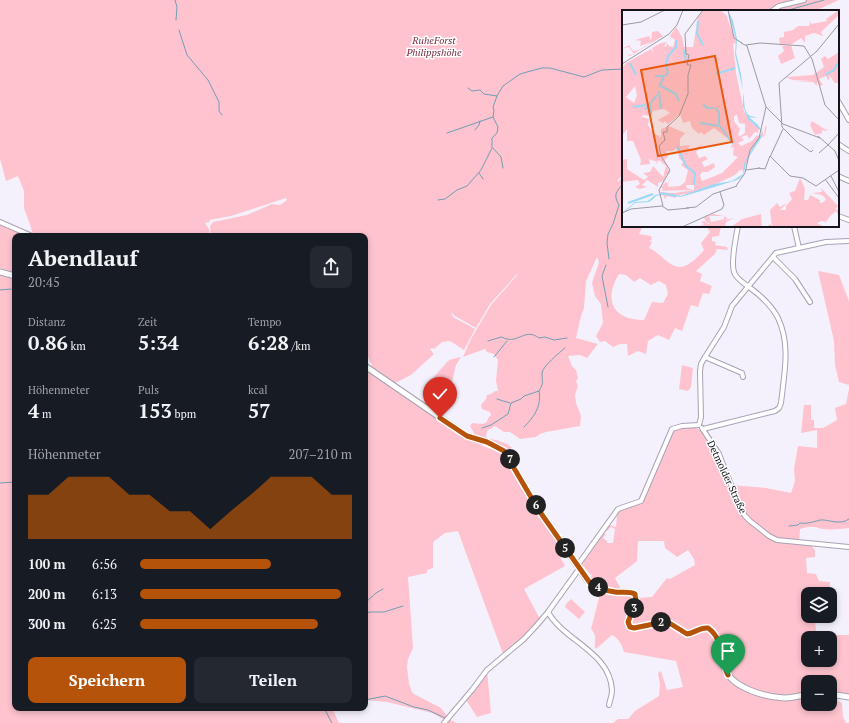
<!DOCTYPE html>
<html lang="de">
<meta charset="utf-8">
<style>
body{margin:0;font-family:"PT Serif",serif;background:#242831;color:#f1f3f6;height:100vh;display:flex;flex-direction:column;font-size:15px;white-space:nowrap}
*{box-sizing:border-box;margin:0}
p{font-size:13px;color:#9ea1a6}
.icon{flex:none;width:22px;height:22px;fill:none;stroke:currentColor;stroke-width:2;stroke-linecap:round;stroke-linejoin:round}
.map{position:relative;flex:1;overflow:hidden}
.side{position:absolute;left:12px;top:233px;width:356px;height:478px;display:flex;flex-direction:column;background:#171b24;border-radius:8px;box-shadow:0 2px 6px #0003}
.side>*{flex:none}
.fabs{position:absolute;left:801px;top:587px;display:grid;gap:8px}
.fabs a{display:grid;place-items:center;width:36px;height:36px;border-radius:8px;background:#171b24;box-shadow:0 2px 6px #0003;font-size:20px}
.pin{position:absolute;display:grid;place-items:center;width:34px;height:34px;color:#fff;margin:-41px -17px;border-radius:50% 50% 50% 0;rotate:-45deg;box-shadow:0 0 4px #0007}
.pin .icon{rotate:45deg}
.km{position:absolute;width:20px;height:20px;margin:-10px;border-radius:50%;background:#222;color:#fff;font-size:11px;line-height:20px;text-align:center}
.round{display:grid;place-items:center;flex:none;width:42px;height:42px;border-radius:8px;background:#242831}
.overview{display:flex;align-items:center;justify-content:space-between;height:68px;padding:0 16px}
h1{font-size:22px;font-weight:700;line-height:30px}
.metrics{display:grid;grid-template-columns:repeat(3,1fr);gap:6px;height:68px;padding:4px 16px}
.metrics div{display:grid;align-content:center}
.metrics b{font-size:20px;font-weight:700}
.metrics small{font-size:11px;font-weight:400}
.metrics p{font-size:11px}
.chart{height:112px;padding:8px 16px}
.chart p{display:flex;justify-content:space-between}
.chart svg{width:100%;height:72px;margin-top:4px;fill:#b45309;opacity:.7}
.button{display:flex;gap:8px;margin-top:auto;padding:8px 16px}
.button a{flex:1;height:46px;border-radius:8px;background:#b45309;color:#fff;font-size:16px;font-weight:700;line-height:46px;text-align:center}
.button a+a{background:#242831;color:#f1f3f6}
ul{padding:0 16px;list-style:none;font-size:13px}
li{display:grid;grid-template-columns:64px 48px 1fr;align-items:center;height:30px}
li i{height:10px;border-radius:5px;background:#b45309}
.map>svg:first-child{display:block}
</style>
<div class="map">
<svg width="849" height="723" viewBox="0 0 849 723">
<rect width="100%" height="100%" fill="#f4f1fd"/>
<g fill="#fec3ce" fill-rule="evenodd">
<path d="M0 0H839L815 11H623V174L617 181 618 182 623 176V226H643L639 234 651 236 652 240 649 241 652 242 649 248C663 254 672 273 687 265 694 261 699 256 704 250L701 243 710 232 706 226H721L719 236 712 237V241L716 242 715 245 727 247 728 250 717 249 715 254 696 271 702 274 700 281 712 286 709 294 703 293 698 307 691 305 682 331 675 328 669 340 658 335 648 341 646 354 638 351 628 356 627 344H620L613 347 605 341 600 342 596 336 603 323 601 304 595 296 592 283 599 262 597 257 586 281 584 308 581 316 576 338 598 344 587 358 580 355 568 356 572 366 576 370 578 378 576 381 578 386 575 395 576 403 581 416 580 426 546 432 540 434 536 437 520 439 510 432H504L495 426 487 431 486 436 487 438C495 440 507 442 512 448L504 451 487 442 481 445 503 454 562 549 559 555 565 566 524 589 540 619 527 634 503 654 458 531 445 533 433 542V568L427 570V573L408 577 413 648 408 659 407 667 409 684 412 692 414 694 441 708 448 717V719L457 723H444L445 720 432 713 387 702 365 700V366L473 439 474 433 470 426 472 423 483 424 487 422 488 418 491 415 490 412 482 409 481 405 486 399 487 395 491 394 495 391H498L496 381 498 360 494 354 487 352 485 349 463 357 471 339 491 305 518 274H517L490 304 476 328 455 316 451 312 453 317 475 329 464 350 450 341 442 342 434 349 432 348 430 349 434 354 411 375 395 383 372 368V364L370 362 365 349V236H252V235L249 236H211L210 226 213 222 247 215 272 204 280 205 287 200 286 198 231 216 209 220 210 222 205 223 209 229 210 236H34L24 208V191L18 176 6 181 0 159ZM619 274 626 275 634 282 640 278 651 285 659 281 666 285 668 294 663 303 652 302 644 320C613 320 603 300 619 274Z"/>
<polygon points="0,223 30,236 15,236 15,273 0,268"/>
<polygon points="818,271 839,275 849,301 849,385 839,382 835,365 834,341"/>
<polygon points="0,272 15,276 15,708 332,708 339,723 0,723"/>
<path d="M461 357 456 365 451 386 447 387 444 383 441 384 439 387 440 390 445 392 447 394 446 397 449 400 444 411 435 402 436 401 431 392C438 388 437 384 432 379L449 360Z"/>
<polygon points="682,365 693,368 691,387 688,391 679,389"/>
<path d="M849 389V528C842 529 829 530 822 529 813 526 810 526 800 529L799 544 812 546 815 550V557L806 558 807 573 816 574 819 581 830 582V592L817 594 815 591 808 594V616H814L817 635H849V697H836L838 701 842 703 843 717 846 723H613L618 719H628L635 711 659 696 660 685 658 673 661 671 667 690 683 687 676 661 624 652C622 645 619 639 612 635 608 638 599 647 595 649 594 639 598 637 591 629L601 590 633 595 634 599 628 627 662 623 669 625 683 634C707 629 706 625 720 646L707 626 704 625 687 633 665 620 635 625 631 624 630 621 638 598 652 597 667 578 670 579 695 565 694 559 688 550 677 557 665 548 664 541H638L637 561 615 578 622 591C609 589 599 586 589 579L592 576 584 567 582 568 581 566 603 533 606 534 603 538 607 541V543H613L615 529 611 527 606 532 605 531 609 525 616 527 617 514 620 511 642 503 672 434 675 430 682 428H696L702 431 708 441 710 446 717 455 728 482 748 519 746 511 731 485 766 488 791 493 795 481 794 469 798 446 817 448V430L801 433 804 405H811V420H814V428H823L837 420 835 408 846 404ZM808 638H830V660H808ZM808 682H830V704H808Z"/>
<polygon points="571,599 585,612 579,619 565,607 566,604"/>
<polygon points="487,670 491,713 477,717 465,698"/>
</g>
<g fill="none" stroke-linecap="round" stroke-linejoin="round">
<g stroke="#729eb4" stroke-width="1">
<polyline points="175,0 177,7 176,20"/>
<polyline points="785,11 824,0"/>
<polyline points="179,30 187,55 208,80 219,102 219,111 222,115"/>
<polyline points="468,88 472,91 480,90 484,94 497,96"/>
<polyline points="475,130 479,125 480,121"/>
<polyline points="447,133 493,117"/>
<polyline points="493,148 501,157 503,168"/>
<polyline points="479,173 483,179"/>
<polyline points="438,200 445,199 457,190 467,186 481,170 492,148 492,138 497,133 498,127 493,117 494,110 493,107 497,96 503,86 520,74 527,72 542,68 550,68 584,77 602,70 623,69"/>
<path d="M609 259 607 243 608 234 613 224 619 205C613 195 616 192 623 184"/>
<polyline points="606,265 602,276 608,307"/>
<polyline points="0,290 11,289"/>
<path d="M488 341 501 337C503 337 505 339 507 339 519 342 526 328 539 338L545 337 554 340 567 338"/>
<polyline points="494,357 507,341"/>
<polyline points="497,399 510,403"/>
<path d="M524 427C534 417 542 406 539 391"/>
<path d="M482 428 491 425 508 414 511 403 521 399 524 396 539 391C544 383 542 382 542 373 542 367 560 352 565 348"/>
<polyline points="0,483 15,482"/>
<path d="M789 526 798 525 800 523C807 524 813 522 820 520 828 519 840 526 849 519"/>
<polyline points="365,603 376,593 383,589"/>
<polyline points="365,613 371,612 384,612 403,606"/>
<polyline points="365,700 385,696 414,707 428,710 445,718"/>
<polyline points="324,708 332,723"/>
</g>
<g stroke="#a7a2b5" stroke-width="6">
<g id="minor">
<polyline points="772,11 779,6 804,0"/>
<polyline points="838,101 849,120"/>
<polyline points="838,144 849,151"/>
<polyline points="838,176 849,181"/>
<polyline points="838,216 849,220"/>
<polyline points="0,222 32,236"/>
<polyline points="794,226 799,248"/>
<polyline points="773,257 795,279 810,302"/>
<polyline points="705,357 742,373 743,377"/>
<polyline points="699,425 701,417 700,371 701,364 705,357 724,327 732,306 776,253 826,242 849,241"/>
<polyline points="702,428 719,454 739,505 745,516 750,521 769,536 777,540 849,547"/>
<path d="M703 429 775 411 779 408 781 403C784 375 791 345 778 318 772 306 760 295 749 287 744 283 736 279 734 272 731 263 736 236 738 226"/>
<polyline points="576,565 580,562 618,509 641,501 672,429 682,426 699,425"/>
<path d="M548 612C564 641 610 652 612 690 612 695 610 700 609 705"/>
<polyline points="444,723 472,690 487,670 524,639 537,625 548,612 579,569"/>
</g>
</g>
<g stroke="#a7a2b5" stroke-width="7">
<g id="tertiary">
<polyline points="0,272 15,276"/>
<path d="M365 366 467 436 487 442 504 451 538 509 587 580C594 588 608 592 619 592 625 592 630 591 635 594 639 604 630 612 628 622L630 627 634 628 664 622 671 624 687 634C695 633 700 627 708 628 722 637 720 653 724 667 730 687 764 697 784 698 791 698 800 696 808 694"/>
<polyline points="830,694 849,697"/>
</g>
</g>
<use href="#minor" stroke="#fff" stroke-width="4"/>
<use href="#tertiary" stroke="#fff" stroke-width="5"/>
</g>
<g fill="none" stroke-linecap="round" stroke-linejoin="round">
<g stroke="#fff" stroke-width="8">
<path id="route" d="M440 418 467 436 487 442 504 451 538 509 590 583C597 588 607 591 615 592 622 593 629 591 635 594L636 602 628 622 630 627 634 628 664 622 671 624 687 634C695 633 700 627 708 628 724 639 720 660 728 675"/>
</g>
<use href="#route" stroke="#b45309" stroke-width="5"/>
</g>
<g text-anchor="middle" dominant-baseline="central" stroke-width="3" stroke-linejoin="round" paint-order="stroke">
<g font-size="10" font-style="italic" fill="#772c41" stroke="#fff">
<text x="434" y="40">RuheForst<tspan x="434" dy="12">Philippshöhe</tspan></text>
</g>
<g font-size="10" fill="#16141b" stroke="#fff">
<text transform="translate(727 477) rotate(65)">Detmolder Straße</text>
</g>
</g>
<g transform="translate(622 10)">
<rect width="217" height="217" fill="#f4f1fd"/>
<path d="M98 0 104 5 114 31 113 34 111 33 114 63 122 101 130 113 137 118 136 123 133 122 127 129 125 125 119 127 122 130 116 133 119 136 130 131 135 125 139 127 140 120 142 127 143 117 145 116 143 125 141 127H140L130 139 122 160 119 158 122 161 118 160 113 165 79 181 53 186 54 188 45 186 43 189 41 185H38L44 184 37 182 52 183 72 180V175H64L65 178 70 180 37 181 41 180 39 177 44 172 46 174 48 165 46 177 58 176 63 172 66 160 59 155 61 152 57 148 55 138 50 141H44L46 147 42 150 48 163 44 165 42 171 36 173V177L25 170 20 175 25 177 18 179 13 177 18 174 16 170 0 172V150L5 149V159L22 170 26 167 21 163 28 162 31 156 41 167 44 156 37 150 33 156 35 152 27 149 28 154 18 155 19 150 11 131H5V119L0 126V59L4 53 29 39 32 44 30 38 39 33 44 32 42 37 45 36 44 32 47 36 51 37 53 30 48 26 54 17 60 27 62 37H71L76 7 81 1ZM13 76 15 85 12 93 4 87ZM42 99 48 103 36 110 41 113 43 111 46 114 58 104 61 113 68 111 70 118 77 124 79 122 82 125 92 118 105 128V125L111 134 108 138 112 137 111 145 116 147 100 163 80 171 78 165 80 162H86L93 157 92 153 82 157 80 152 86 149 83 146 77 148 74 142 81 134 70 140 66 138 68 135 58 136V129L63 123 47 116 39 119V127L36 128 38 126 32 124 26 115 27 109 20 107 21 105 28 106 31 101ZM115 105 117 113 123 114V123L118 126 116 125 118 119 112 111V106ZM217 0V5L199 22 201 26 192 23 183 26V33L179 28 170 34 158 35 157 28 162 27V22L171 20 176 16H187L188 11 189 14 205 11 204 9ZM36 21 41 26 8 46 5 45 12 44 7 37 0 39 7 35 11 41 17 40 30 32 18 36 19 31 13 30 27 26 29 31 30 22ZM169 35 173 48 159 54 156 46 162 41 160 36ZM217 42V73H213L207 65V71L204 66 197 69 201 75 198 76 195 72V76L191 72 170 71 189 70H170L164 67 191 65 202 57 199 49 203 46 206 49ZM190 111 204 120 207 118 204 121 200 120V123L193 125 188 115ZM178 168 183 179 182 190H186L188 185 198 190V193L202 192 204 189 200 185 190 183 200 182 199 178 216 196 213 200 217 199 216 204 214 201 208 206 204 212 200 211 195 213 202 217H145L148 214 150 216 148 200 155 193 158 197 165 193 158 200H164V196L170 189 167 183 173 181ZM91 204 102 206H87L89 212 102 209V206L106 209 95 212 112 208 104 212 103 217H78L82 215 75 217 82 214 79 212 82 211 86 214 89 213H85L82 208ZM139 204 140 217H109L120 209Z" fill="#fec3ce" fill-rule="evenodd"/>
<path d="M106 0 111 11 115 29 114 43 119 64 123 99 126 105 136 108 127 107 136 115 140 121 139 128 123 153V159L121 165 117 169 112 171 59 187 49 186 44 184 34 186 30 190 27 192 13 193 5 200 0 203 13 192 26 191 33 185 43 183 59 186 92 174 110 171 121 164 122 153 140 122 126 109 121 96V81L113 44 114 30Z" fill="#99d9f6"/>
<path fill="none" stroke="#99d9f6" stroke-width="2" d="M76 11 75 24 81 35M62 40 64 52M8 53 14 65M94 64 113 58M203 65 212 60 217 51M33 66H42L37 77M43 66 46 63 44 55 46 46 54 37V30M39 76 54 84 57 91M37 81 39 99M28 92 29 105M81 94 85 98H92M11 97 24 95M93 98 97 102V115M23 100 35 85M78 113 97 116M98 116 111 134M55 136 64 156 73 163 72 175M39 183 54 186M6 193 31 184"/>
<path fill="none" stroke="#9b99a3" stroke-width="1" d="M106 0 112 28 120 33M0 15 19 12 43 0M63 24 81 0M119 33 125 36 144 97 161 114 198 128M124 35 138 33 182 36 190 49 203 95 217 110M0 54 47 24 55 15 61 0M196 126 213 141 217 151M206 135 217 123M191 140 189 142 175 132 160 117 157 73 195 41 217 14M197 143 206 135M148 147 161 119M136 158 143 159 148 146 168 166 181 168 194 176 217 160M124 160 138 158M209 166 217 182M203 169 217 188M114 176 123 163 128 140 137 128 144 97M41 196 37 180 48 160 39 146 37 136 43 130 41 122H45V117L57 106 66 84V65L69 55H65L67 45 64 44 63 24M64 198 74 197 91 184 115 176M0 203 9 199 40 196 46 200 67 198M60 217 100 199 102 195 98 182"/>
<path fill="#e8590c" fill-opacity="0.15" stroke="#e8590c" stroke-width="2" d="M93 46 110 132 36 146 19 60Z"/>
<rect width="217" height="217" fill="none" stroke="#16141b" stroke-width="2"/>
</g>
</svg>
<div class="fabs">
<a><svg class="icon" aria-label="layers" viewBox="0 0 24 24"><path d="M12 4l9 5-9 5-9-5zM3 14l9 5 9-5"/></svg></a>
<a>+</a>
<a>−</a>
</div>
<div class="pin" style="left:728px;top:675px;background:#1e9e55"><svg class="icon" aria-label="arrive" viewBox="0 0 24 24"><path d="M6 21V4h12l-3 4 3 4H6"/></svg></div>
<div class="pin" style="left:440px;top:418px;background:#d93025"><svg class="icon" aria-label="check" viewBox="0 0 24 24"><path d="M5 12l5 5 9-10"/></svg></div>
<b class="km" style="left:661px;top:622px">2</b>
<b class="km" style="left:634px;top:608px">3</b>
<b class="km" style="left:598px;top:587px">4</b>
<b class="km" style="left:565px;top:548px">5</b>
<b class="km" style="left:536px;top:505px">6</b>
<b class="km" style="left:510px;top:459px">7</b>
<section class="side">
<div class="overview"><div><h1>Abendlauf</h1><p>20:45</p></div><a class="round"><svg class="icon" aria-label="share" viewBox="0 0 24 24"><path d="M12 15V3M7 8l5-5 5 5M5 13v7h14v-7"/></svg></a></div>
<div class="metrics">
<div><p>Distanz</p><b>0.86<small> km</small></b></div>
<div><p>Zeit</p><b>5:34</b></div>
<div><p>Tempo</p><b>6:28<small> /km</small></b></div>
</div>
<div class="metrics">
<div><p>Höhenmeter</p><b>4<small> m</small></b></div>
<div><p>Puls</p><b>153<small> bpm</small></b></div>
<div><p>kcal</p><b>57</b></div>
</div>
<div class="chart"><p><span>Höhenmeter</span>207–210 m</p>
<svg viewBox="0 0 160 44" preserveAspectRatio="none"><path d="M0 44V17L10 17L20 6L30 6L40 6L50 17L60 17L70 27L80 27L90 38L100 27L110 17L120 6L130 6L140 6L150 17L160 17V44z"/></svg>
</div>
<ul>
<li><b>100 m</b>6:56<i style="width:62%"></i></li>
<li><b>200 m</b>6:13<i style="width:95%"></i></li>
<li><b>300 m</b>6:25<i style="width:84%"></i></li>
</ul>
<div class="button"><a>Speichern</a><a>Teilen</a></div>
</section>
</div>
